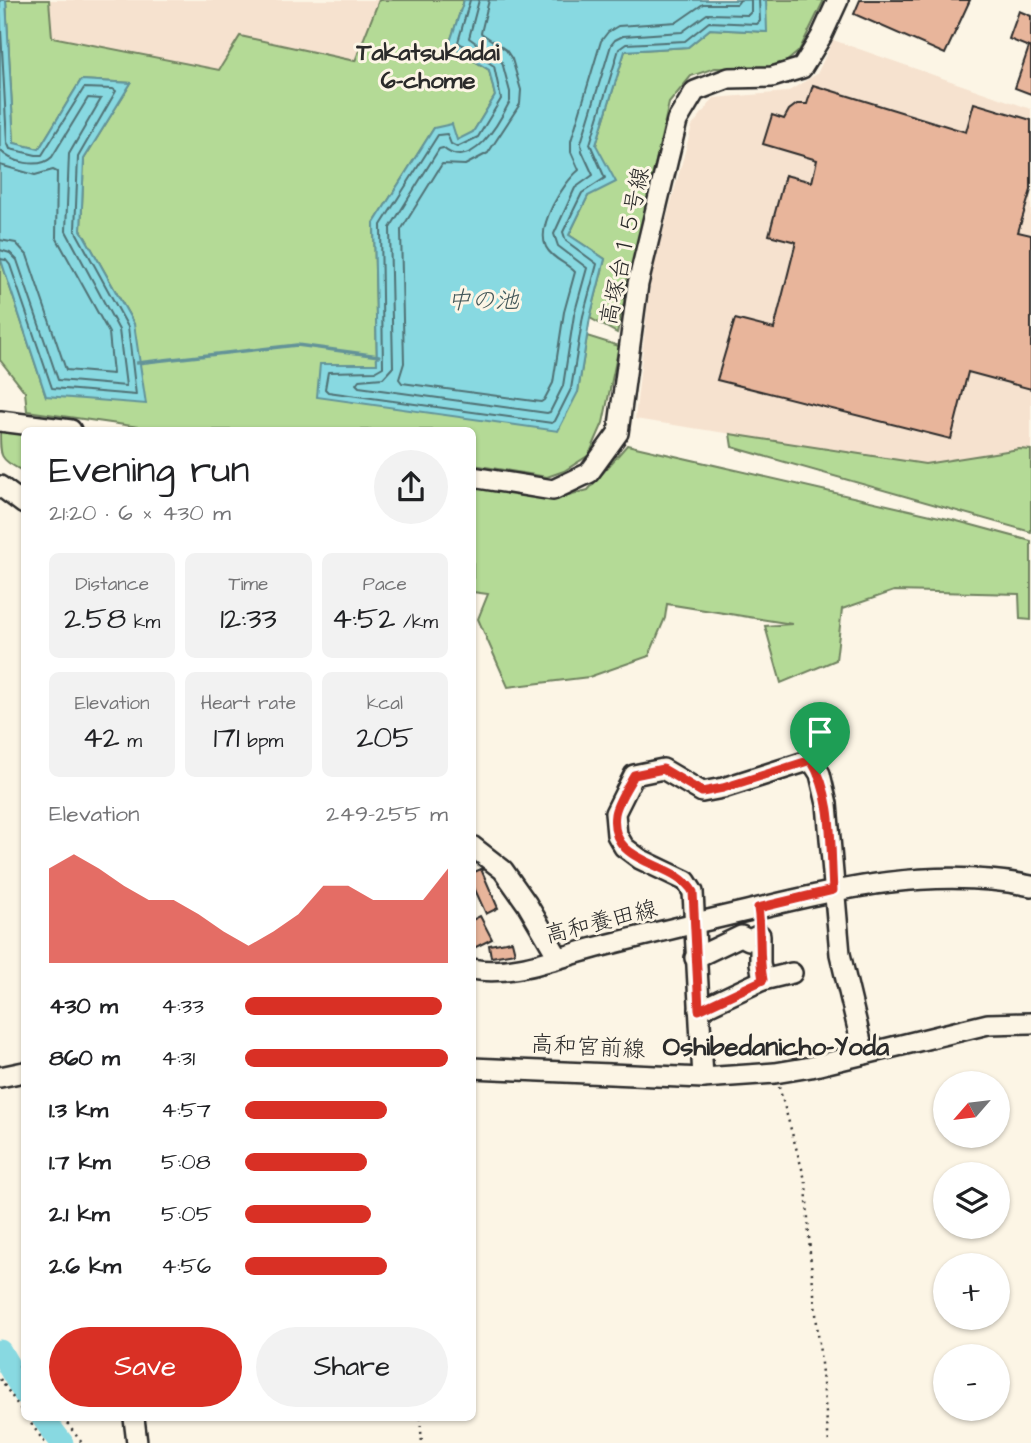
<!DOCTYPE html>
<meta charset="utf-8">
<style>
body{margin:0;font-family:"Architects Daughter","Klee One",sans-serif;background:#f2f2f2;color:#202124;height:100vh;display:flex;flex-direction:column;font-size:26px;white-space:nowrap}
*{box-sizing:border-box;margin:0}
p{font-size:23px;color:#757577}
.icon{flex:none;width:38px;height:38px;fill:none;stroke:currentColor;stroke-width:2;stroke-linecap:round;stroke-linejoin:round}
.map{position:relative;flex:1;overflow:hidden}
.panel{position:absolute;left:21px;top:427px;width:455px;height:994px;display:flex;flex-direction:column;background:#fff;border-radius:10px;box-shadow:0 2px 5px #0004}
.panel>*{flex:none}
.needle{width:46px;rotate:242deg}
.controls{position:absolute;left:933px;top:1071px;display:grid;gap:14px}
.controls a{display:grid;place-items:center;width:77px;height:77px;border-radius:50%;background:#fff;box-shadow:0 2px 5px #0004;font-size:35px}
.pin{position:absolute;display:grid;place-items:center;width:60px;height:60px;color:#fff;margin:-72px -30px;border-radius:50% 50% 50% 0;rotate:-45deg;box-shadow:0 0 7px #0007}
.pin .icon{rotate:45deg}
.round{display:grid;place-items:center;flex:none;width:74px;height:74px;border-radius:37px;background:#f2f2f2}
.headline{display:flex;align-items:center;justify-content:space-between;height:119px;padding:0 28px}
h1{font-size:38px;font-weight:600;line-height:52px}
.stats{display:grid;grid-template-columns:repeat(3,1fr);gap:10px;height:119px;padding:7px 28px}
.stats div{display:grid;align-content:center;border-radius:10px;background:#f2f2f2;text-align:center}
.stats b{font-size:30px;font-weight:600}
.stats small{font-size:19px;font-weight:400}
.stats p{font-size:19px}
.chart{height:196px;padding:14px 28px}
.chart p{display:flex;justify-content:space-between}
.chart svg{width:100%;height:126px;margin-top:7px;fill:#d93025;opacity:.7}
.cta{display:flex;gap:14px;margin-top:auto;padding:14px 28px}
.cta a{flex:1;height:80px;border-radius:42px;background:#d93025;color:#fff;font-size:28px;font-weight:600;line-height:80px;text-align:center}
.cta a+a{background:#f2f2f2;color:#202124}
ul{padding:0 28px;list-style:none;font-size:23px}
li{display:grid;grid-template-columns:112px 84px 1fr;align-items:center;height:52px}
li i{height:18px;border-radius:9px;background:#d93025}
.map>svg:first-child{display:block}
</style>
<div class="map">
<svg width="1031" height="1443" viewBox="0 0 1031 1443">
<rect width="100%" height="100%" fill="#fcf5e5"/>
<filter id="ink" filterUnits="userSpaceOnUse"><feTurbulence type="fractalNoise" baseFrequency=".0143" numOctaves="2"/><feDisplacementMap in="SourceGraphic" scale="14" xChannelSelector="R" yChannelSelector="G"/><feConvolveMatrix kernelMatrix="1 2 1 2 8 2 1 2 1" color-interpolation-filters="sRGB"/></filter>
<g filter="url(#ink)">
<g fill="#f6e2cf">
<polygon points="49,0 379,0 355,61 240,36 220,70 51,37"/>
<polygon points="833,40 1031,109 1031,450 1019,449 925,464 635,419 651,275 692,126 714,98 787,92 817,74"/>
</g>
<g fill="#b4da96" stroke="#708260" stroke-width="2">
<polygon points="6,0 49,0 52,37 219,70 240,36 355,61 379,0 464,0 449,45 489,70 495,96 473,132 457,141 434,128 374,223 377,364 321,364 578,392 587,336 619,346 603,423 589,455 564,471 547,477 473,465 472,430 160,430 27,411 25,392 0,360 0,257 46,396 134,324 81,230 84,159 131,83 81,80 39,149 14,143"/>
<polygon points="766,0 824,0 799,51 786,62 773,69 715,68 691,76 669,103 617,333 590,318 605,259 569,235 588,196 596,145 625,51 688,47 710,29 766,32"/>
<path d="M3 429 24 432V472C0 458 0 460 0 431Z"/>
<polygon points="730,434 925,464 1019,449 1031,450 1031,532 732,447"/>
<polygon points="627,445 957,521 1031,541 1031,620 1020,619 1019,594 894,591 842,609 836,660 781,683 765,626 792,624 667,604 665,618 649,656 589,677 508,687 478,619 488,594 473,592 473,487 556,498 588,490"/>
</g>
<g fill="#88d9e1" stroke="#639398" stroke-width="2">
<polygon points="0,0 6,0 14,143 39,149 81,80 131,83 84,159 81,230 134,324 146,404 46,396 0,257"/>
<polygon points="464,0 766,0 767,32 710,29 688,47 625,51 596,145 616,182 588,196 569,235 605,259 590,318 578,392 558,431 317,397 320,364 377,364 374,223 434,128 452,124 457,140 473,132 495,96 489,70 449,45"/>
</g>
<g fill="none" stroke-linecap="round" stroke-linejoin="round">
<g stroke="#507174" stroke-width="2">
<polyline points="470,0 458,42 494,66 501,99 478,137 457,147 451,144 447,134 438,135 381,225 383,367 376,371 328,372 325,389 328,392 552,423 555,421 571,389 583,316 597,264 566,241 563,232 582,193 605,178 590,144 619,49 626,44 685,41 709,22 757,24 760,21 759,0"/>
<path d="M479 0 469 38 502 62 510 92V101C499 123 472 173 443 148L439 149 390 228 393 367 383 378 359 380 356 384 359 387 547 413 550 412 563 386 574 315 587 268 558 246 554 234 575 188 593 175 582 151 581 143 611 45 615 40 623 36 682 32 707 14 748 15 751 12V0"/>
<path d="M489 0 481 33 506 50 512 59 521 90 520 104 488 153 465 165 442 164 401 230 404 363 399 379 402 383 541 402 544 400 553 383 564 312 575 272C567 263 552 259 546 247 536 226 563 183 579 170L571 152V141L601 41 608 32 618 26 677 22 703 4H737L740 0"/>
<polyline points="0,11 7,142 10,149 36,155 42,155 84,88 113,89 116,91 78,157 75,230 128,327 136,395 52,388 10,265 6,260 0,259"/>
<path d="M0 150C11 163 40 169 52 157L88 98 101 99 69 154 66 231 119 330 126 386 58 380 17 260 10 253 0 250"/>
<polyline points="0,165 35,175 53,170 57,172 56,237 109,333 113,374 66,370 27,255 16,243 0,240"/>
</g>
<polyline stroke="#639398" stroke-width="3.5" points="137,363 297,345 379,356"/>
<g stroke="#88d9e1" stroke-width="23">
<polyline points="0,1351 24,1393"/>
<polyline points="43,1418 62,1443"/>
</g>
</g>
<g fill="#e8b59b" stroke="#2b2b2b" stroke-width="2">
<polygon points="860,0 970,0 945,54 854,14"/>
<polygon points="1019,11 1031,16 1031,94 1015,88 1029,47 1009,39"/>
<polygon points="813,85 966,132 974,103 1031,120 1031,190 1018,232 1031,235 1031,389 968,372 951,439 717,380 735,319 774,329 796,242 769,235 785,175 812,182 817,160 763,144 772,115 784,119 789,110 797,104 807,104"/>
<polygon points="481,869 498,908 486,914 472,883 472,873"/>
<polygon points="480,916 492,939 472,949 472,920"/>
<polygon points="512,941 515,953 491,957 489,945"/>
</g>
<g fill="none" stroke-linecap="round" stroke-linejoin="round">
<g stroke="#2b2b2b" stroke-width="24">
<g id="minor">
<polyline points="0,421 71,430"/>
<polyline points="472,477 553,490 589,473 618,433 638,284 677,121 695,91 729,78 772,77 802,68 821,37 838,0"/>
<polyline points="0,486 24,504"/>
<polyline points="472,846 503,870 527,904 558,957"/>
<polyline points="695,958 741,936 749,940 760,935 760,963 763,980 792,973"/>
<path d="M472 969C513 977 561 956 602 946 650 934 699 922 747 911 839 888 936 866 1031 886"/>
<polyline points="699,1010 763,980"/>
<polyline points="472,1068 703,1078 775,1073 811,1067 988,1024 1031,1023"/>
<polyline points="0,1077 24,1072"/>
<polyline points="703,1078 693,892 686,881 640,859 624,847 617,835 615,813 634,775 663,769 702,792 723,788 811,760 820,774 827,804 840,954 864,1054"/>
<polyline points="134,1418 137,1443"/>
</g>
</g>
<g stroke="#2b2b2b" stroke-width="2.5" stroke-dasharray="2 5" stroke-linecap="butt">
<polyline points="779,1087 806,1183 810,1254 829,1443"/>
<polyline points="19,1366 24,1372"/>
<polyline points="0,1379 24,1414"/>
<polyline points="27,1418 45,1443"/>
<polyline points="63,1418 82,1443"/>
<polyline points="420,1418 422,1443"/>
</g>
<use href="#minor" stroke="#fcf5e5" stroke-width="19"/>
</g>
</g>
<g fill="none" stroke-linecap="round" stroke-linejoin="round" filter="url(#ink)">
<g stroke="#fff" stroke-width="14">
<path id="route" d="M811 760C834 797 830 847 833 890L758 908C762 932 758 955 763 980L699 1010 693 892C674 859 608 867 615 814 617 802 628 786 634 775L663 769 702 792 723 788Z"/>
</g>
<use href="#route" stroke="#d93025" stroke-width="9"/>
</g>
<g text-anchor="middle" dominant-baseline="central" stroke-width="6" stroke-linejoin="round" paint-order="stroke">
<g font-size="23" fill="#2b2b2b" stroke="#fcf5e5">
<text transform="translate(625 246) rotate(-78)">高塚台１５号線</text>
<text transform="translate(601 922) rotate(-14)">高和養田線</text>
<text transform="translate(588 1047) rotate(3)">高和宮前線</text>
</g>
<g font-size="24" font-weight="bold" fill="#2b2b2b" stroke="#fcf5e5">
<text x="428" y="53">Takatsukadai<tspan x="428" dy="28">6-chome</tspan></text>
</g>
<g font-size="24" font-style="italic" fill="#425658" stroke="#fcf5e5">
<text x="483" y="301">中の池</text>
</g>
<g font-size="26" font-weight="bold" fill="#2b2b2b" stroke="#fcf5e5">
<text x="776" y="1047">Oshibedanicho-Yoda</text>
</g>
</g>
</svg>
<div class="controls">
<a><svg class="needle" viewBox="-14 -14 28 28"><path d="M0-13l5 13h-10z" fill="#e53935"/><path d="M0 13l5-13h-10z" fill="#757577"/></svg></a>
<a><svg class="icon" aria-label="layers" viewBox="0 0 24 24"><path d="M12 4l9 5-9 5-9-5zM3 14l9 5 9-5"/></svg></a>
<a>+</a>
<a>−</a>
</div>
<div class="pin" style="left:820px;top:774px;background:#1e9e55"><svg class="icon" aria-label="arrive" viewBox="0 0 24 24"><path d="M6 21V4h12l-3 4 3 4H6"/></svg></div>
<section class="panel">
<div class="headline"><div><h1>Evening run</h1><p>21:20 · 6 × 430 m</p></div><a class="round"><svg class="icon" aria-label="share" viewBox="0 0 24 24"><path d="M12 15V3M7 8l5-5 5 5M5 13v7h14v-7"/></svg></a></div>
<div class="stats">
<div><p>Distance</p><b>2.58<small> km</small></b></div>
<div><p>Time</p><b>12:33</b></div>
<div><p>Pace</p><b>4:52<small> /km</small></b></div>
</div>
<div class="stats">
<div><p>Elevation</p><b>42<small> m</small></b></div>
<div><p>Heart rate</p><b>171<small> bpm</small></b></div>
<div><p>kcal</p><b>205</b></div>
</div>
<div class="chart"><p><span>Elevation</span>249–255 m</p>
<svg viewBox="0 0 160 44" preserveAspectRatio="none"><path d="M0 44V11L10 6L20 11L30 17L40 22L50 22L60 27L70 33L80 38L90 33L100 27L110 17L120 17L130 22L140 22L150 22L160 11V44z"/></svg>
</div>
<ul>
<li><b>430 m</b>4:33<i style="width:97%"></i></li>
<li><b>860 m</b>4:31<i style="width:100%"></i></li>
<li><b>1.3 km</b>4:57<i style="width:70%"></i></li>
<li><b>1.7 km</b>5:08<i style="width:60%"></i></li>
<li><b>2.1 km</b>5:05<i style="width:62%"></i></li>
<li><b>2.6 km</b>4:56<i style="width:70%"></i></li>
</ul>
<div class="cta"><a>Save</a><a>Share</a></div>
</section>
</div>
